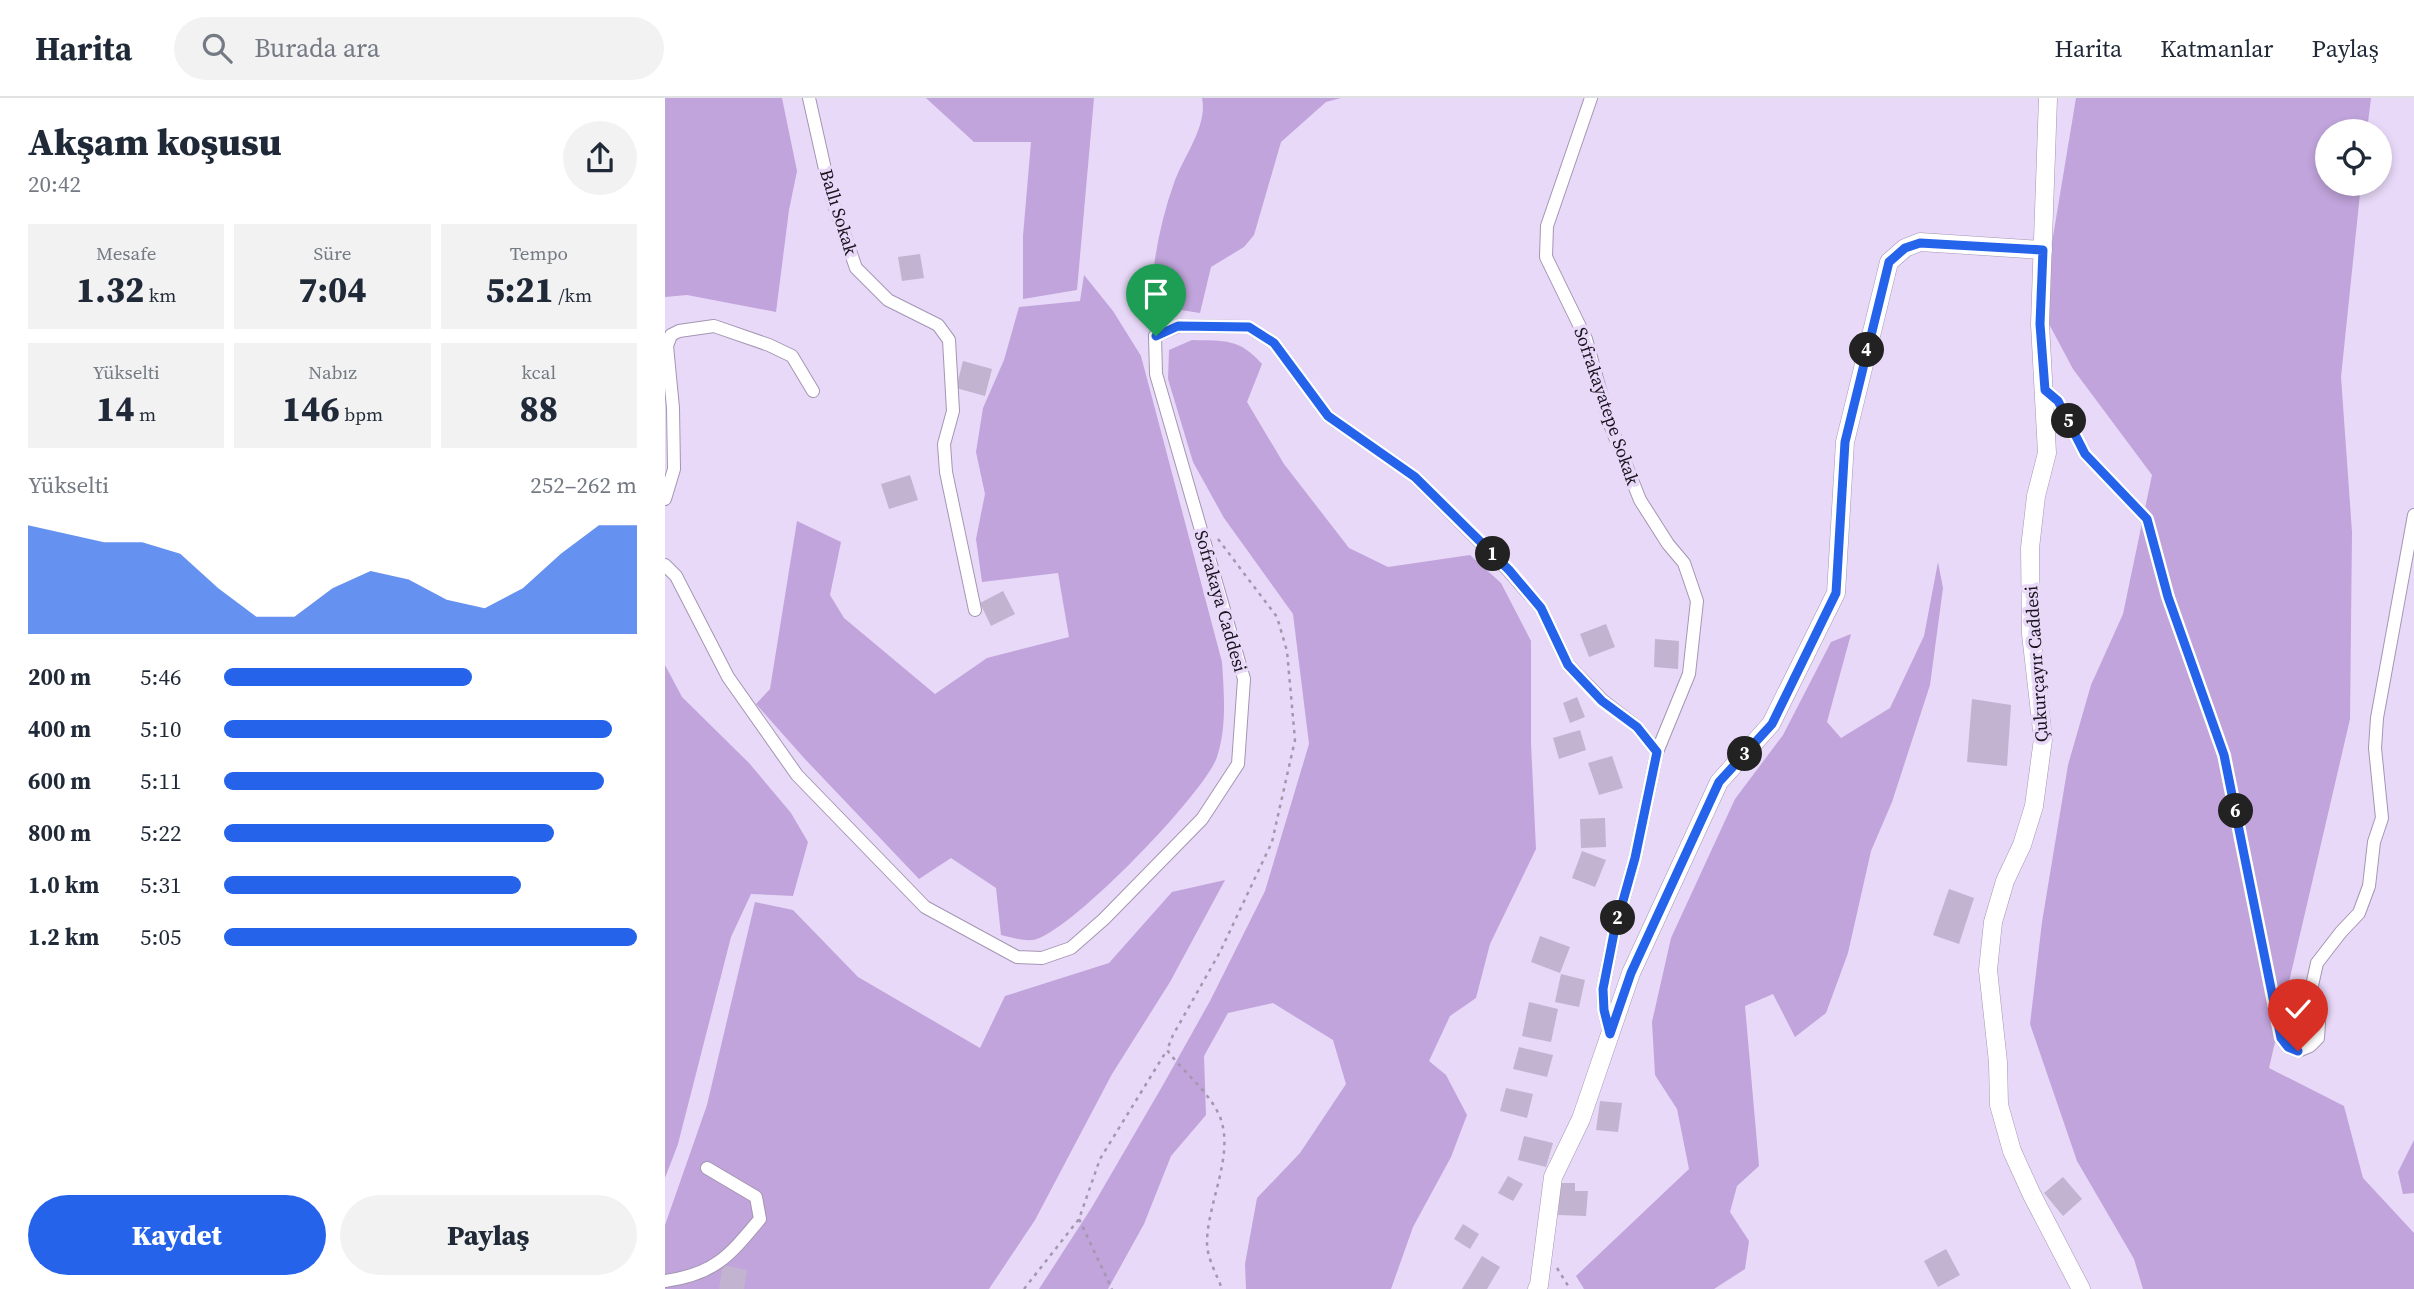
<!DOCTYPE html>
<html lang="tr">
<meta charset="utf-8">
<style>
body{margin:0;font-family:"Source Serif 4",serif;background:#f2f2f3;color:#1f2937;height:100vh;display:flex;flex-direction:column;font-size:26px;white-space:nowrap}
*{box-sizing:border-box;margin:0}
p{font-size:23px;color:#747a83}
.icon{flex:none;width:38px;height:38px;fill:none;stroke:currentColor;stroke-width:2;stroke-linecap:round;stroke-linejoin:round}
.map{position:relative;flex:1;overflow:hidden}
.panel{display:flex;flex-direction:column;background:#fff;width:665px}
.panel>*{flex:none}
.fabs{position:absolute;left:1650px;top:21px;display:grid;gap:14px}
.fabs a{display:grid;place-items:center;width:77px;height:77px;border-radius:50%;background:#fff;box-shadow:0 4px 10px #0003;font-size:35px}
.pin{position:absolute;display:grid;place-items:center;width:60px;height:60px;color:#fff;margin:-72px -30px;border-radius:50% 50% 50% 0;rotate:-45deg;box-shadow:0 0 7px #0007}
.pin .icon{rotate:45deg}
.km{position:absolute;width:35px;height:35px;margin:-18px;border-radius:50%;background:#222;color:#fff;font-size:19px;line-height:35px;text-align:center}
.round{display:grid;place-items:center;flex:none;width:74px;height:74px;border-radius:37px;background:#f2f2f3}
.overview{display:flex;align-items:center;justify-content:space-between;height:119px;padding:0 28px}
h1{font-size:38px;font-weight:800;line-height:52px}
.metrics{display:grid;grid-template-columns:repeat(3,1fr);gap:10px;height:119px;padding:7px 28px}
.metrics div{display:grid;align-content:center;border-radius:0px;background:#f2f2f3;text-align:center}
.metrics b{font-size:35px;font-weight:800}
.metrics small{font-size:19px;font-weight:400}
.metrics p{font-size:19px}
.chart{height:196px;padding:14px 28px}
.chart p{display:flex;justify-content:space-between}
.chart svg{width:100%;height:126px;margin-top:7px;fill:#2563eb;opacity:.7}
.button{display:flex;gap:14px;margin-top:auto;padding:14px 28px}
.button a{flex:1;height:80px;border-radius:42px;background:#2563eb;color:#fff;font-size:28px;font-weight:800;line-height:80px;text-align:center}
.button a+a{background:#f2f2f3;color:#1f2937}
ul{padding:0 28px;list-style:none;font-size:23px}
li{display:grid;grid-template-columns:112px 84px 1fr;align-items:center;height:52px}
li i{height:18px;border-radius:9px;background:#2563eb}
header{display:flex;align-items:center;gap:42px;box-sizing:border-box;height:98px;padding:0 35px;background:#fff;border-bottom:2px solid #e0e1e3}
header strong{font-size:33px}
nav{display:flex;gap:38px;margin-inline-start:auto;font-size:24px}
.search{width:490px;height:63px;background:#f2f2f3;display:flex;align-items:center;gap:18px;box-sizing:border-box;padding:0 24px;border-radius:38px;color:#747a83;font-size:26px}
main{display:flex;flex:1;min-height:0}
.map>svg:first-child{display:block}
</style>
<header>
<strong>Harita</strong>
<div class="search"><svg class="icon" aria-label="search" viewBox="0 0 24 24"><circle cx="10" cy="10" r="6"/><path d="M15 15l6 6"/></svg>Burada ara</div>
<nav><a>Harita</a><a>Katmanlar</a><a>Paylaş</a></nav>
</header>
<main>
<section class="panel">
<div class="overview"><div><h1>Akşam koşusu</h1><p>20:42</p></div><a class="round"><svg class="icon" aria-label="share" viewBox="0 0 24 24"><path d="M12 15V3M7 8l5-5 5 5M5 13v7h14v-7"/></svg></a></div>
<div class="metrics">
<div><p>Mesafe</p><b>1.32<small> km</small></b></div>
<div><p>Süre</p><b>7:04</b></div>
<div><p>Tempo</p><b>5:21<small> /km</small></b></div>
</div>
<div class="metrics">
<div><p>Yükselti</p><b>14<small> m</small></b></div>
<div><p>Nabız</p><b>146<small> bpm</small></b></div>
<div><p>kcal</p><b>88</b></div>
</div>
<div class="chart"><p><span>Yükselti</span>252–262 m</p>
<svg viewBox="0 0 160 44" preserveAspectRatio="none"><path d="M0 44V6L10 9L20 12L30 12L40 16L50 28L60 38L70 38L80 28L90 22L100 25L110 32L120 35L130 28L140 16L150 6L160 6V44z"/></svg>
</div>
<ul>
<li><b>200 m</b>5:46<i style="width:60%"></i></li>
<li><b>400 m</b>5:10<i style="width:94%"></i></li>
<li><b>600 m</b>5:11<i style="width:92%"></i></li>
<li><b>800 m</b>5:22<i style="width:80%"></i></li>
<li><b>1.0 km</b>5:31<i style="width:72%"></i></li>
<li><b>1.2 km</b>5:05<i style="width:100%"></i></li>
</ul>
<div class="button"><a>Kaydet</a><a>Paylaş</a></div>
</section>
<div class="map">
<svg width="1749" height="1191" viewBox="0 0 1749 1191">
<rect width="100%" height="100%" fill="#e8d9f8"/>
<g fill="#c0a4db">
<polygon points="0,0 117,0 132,73 124,112 111,214 22,197 0,199"/>
<polygon points="261,0 429,0 412,192 358,201 358,138 366,44 309,44"/>
<path d="M537 0H676L661 4 616 44 589 137 579 149 546 169 535 215 516 212 484 223C486 176 493 130 509 85 518 59 543 28 537 0Z"/>
<polygon points="1411,0 1706,0 1702,33 1662,33 1662,86 1696,86 1676,279 1687,434 1685,621 1604,970 1679,1008 1698,1080 1749,1135 1749,1191 1478,1191 1469,1161 1412,1063 1365,926 1377,824 1403,667 1426,587 1458,516 1487,377 1408,271 1376,211"/>
<path d="M419 177 448 213 476 258 557 564C559 595 562 629 552 659 540 695 403 837 368 842 358 843 345 839 336 837L331 790 286 760 254 781 139 660 91 606 105 591 132 423 176 444 165 497 179 520 270 596 322 560 404 539 393 475 317 484 311 441 320 396 311 354 318 310 339 262 354 209 415 203Z"/>
<path d="M527 242C560 243 574 240 597 266L582 304 619 366 684 450 723 469 805 457 836 485 866 543V645L871 751 825 846 811 900 785 918 764 963 781 977 802 1017 786 1059 748 1129 726 1191H581L580 1166 592 1100 635 1055 681 986 668 942 608 905 563 915 539 958 541 1017 506 1058 479 1126 443 1191H374L427 1109 498 987 545 903 600 793 644 646 628 516 559 420 528 364 503 281 504 252Z"/>
<polygon points="1273,464 1278,490 1265,587 1227,704 1206,753 1183,855 1161,915 1130,939 1108,896 1080,908 1094,1068 1072,1088 1065,1114 1084,1143 1080,1171 1049,1191 919,1191 911,1178 1024,1071 1012,1011 990,977 987,924 1006,840 1070,701 1118,637 1166,544 1186,536 1162,624 1176,640 1225,610 1259,538"/>
<polygon points="0,567 17,599 84,665 126,715 143,744 128,798 86,796 66,839 13,1046 0,1080"/>
<polygon points="560,782 505,884 447,976 370,1122 324,1191 0,1191 0,1127 42,1007 90,804 128,812 193,879 315,950 340,898 444,865 507,794"/>
<polygon points="1749,1042 1749,1095 1738,1096 1733,1074"/>
</g>
<g fill="#c2b3d1">
<polygon points="255,156 259,180 237,183 233,159"/>
<polygon points="298,263 327,271 320,298 291,290"/>
<polygon points="245,377 253,402 224,411 216,386"/>
<polygon points="338,493 350,516 326,528 315,505"/>
<polygon points="941,526 950,549 924,559 915,536"/>
<polygon points="990,541 1014,543 1013,571 989,569"/>
<polygon points="912,599 920,619 905,625 898,605"/>
<polygon points="1307,601 1346,607 1342,668 1302,664"/>
<polygon points="915,632 921,652 894,661 888,640"/>
<polygon points="947,658 958,690 934,697 923,665"/>
<polygon points="940,720 941,749 916,750 915,721"/>
<polygon points="917,753 941,762 930,789 907,780"/>
<polygon points="1284,791 1309,800 1294,846 1268,837"/>
<polygon points="875,838 905,849 895,875 866,864"/>
<polygon points="896,876 920,882 914,909 890,904"/>
<polygon points="864,904 893,911 886,944 857,938"/>
<polygon points="854,949 888,957 882,979 848,971"/>
<polygon points="841,990 868,996 862,1020 835,1013"/>
<polygon points="935,1003 957,1005 953,1034 931,1032"/>
<polygon points="859,1038 888,1045 881,1069 853,1062"/>
<polygon points="843,1078 858,1086 848,1103 833,1095"/>
<polygon points="1398,1079 1417,1101 1398,1118 1379,1095"/>
<polygon points="895,1085 910,1085 910,1093 923,1093 921,1118 893,1117"/>
<polygon points="798,1126 814,1136 805,1151 789,1141"/>
<polygon points="1281,1151 1295,1177 1273,1189 1259,1163"/>
<polygon points="817,1158 835,1169 822,1191 797,1191"/>
<polygon points="58,1167 82,1172 79,1191 54,1191"/>
</g>
<g fill="none" stroke-linecap="round" stroke-linejoin="round">
<g stroke="#a496b3" stroke-width="14">
<g id="street">
<polyline points="144,0 166,98 191,170 223,202 273,227 284,242 288,313 279,346 281,374 310,512"/>
<polyline points="926,0 882,128 881,159 921,241 944,324 975,402 1003,446 1019,465 1032,503 1024,576 992,654 970,760 949,835 938,891 939,912 945,936"/>
<polyline points="1380,292 1393,303 1420,356 1482,421 1503,499 1559,657 1616,940 1623,949 1633,953 1645,948 1653,940 1654,925 1647,904 1646,892 1652,865 1676,834 1694,815 1704,788 1709,744 1717,720 1710,650 1712,620 1749,417"/>
<polyline points="0,401 9,371 8,310 2,248 6,237 14,233 49,228 104,247 127,258 148,293"/>
<polyline points="0,467 11,478 63,579 132,677 260,809 352,859 377,860 406,850 439,821 537,721 573,666 579,581 491,276 490,238 514,228 584,229 609,245 663,318 750,379 843,472 876,510 903,567 937,602 972,629 992,654"/>
<path d="M0 1183C50 1176 64 1158 95 1121L91 1099 42 1070"/>
</g>
</g>
<g stroke="#a496b3" stroke-width="19">
<g id="secondary">
<polyline points="1383,0 1375,226 1382,355 1371,398 1365,450 1366,536 1378,641 1369,708 1357,747 1340,783 1328,824 1323,872 1333,964 1334,1007 1347,1053 1367,1097 1416,1191"/>
<polyline points="872,1191 874,1187 888,1079 916,1021 966,875 1054,684 1106,626 1171,495 1180,344 1224,164 1240,150 1255,144 1378,152"/>
</g>
</g>
<g stroke="#a397af" stroke-width="2.5" stroke-dasharray="3.5 5" stroke-linecap="butt">
<path d="M553 441 612 519 622 553 630 642 607 744 555 854 508 937 502 952C518 974 544 993 555 1019 570 1057 542 1105 542 1145 542 1160 552 1177 557 1191"/>
<polyline points="414,1121 447,1191"/>
<polyline points="892,1170 905,1191"/>
<polyline points="359,1191 414,1121 435,1061 502,952"/>
</g>
<use href="#street" stroke="#fff" stroke-width="12"/>
<use href="#secondary" stroke="#fff" stroke-width="18"/>
</g>
<g fill="none" stroke-linecap="round" stroke-linejoin="round">
<g stroke="#fff" stroke-width="14">
<polyline id="route" points="491,238 513,228 584,229 609,245 663,318 750,379 844,472 876,510 903,567 937,603 972,629 992,654 970,760 949,835 938,891 939,912 945,936 966,875 1054,684 1107,626 1171,495 1180,344 1224,164 1240,150 1255,145 1378,152 1375,226 1380,292 1393,303 1420,356 1482,421 1503,499 1559,657 1616,940 1623,949 1633,953"/>
</g>
<use href="#route" stroke="#2563eb" stroke-width="9"/>
</g>
<g text-anchor="middle" dominant-baseline="central" stroke-width="7" stroke-linejoin="round" paint-order="stroke">
<g font-size="18" fill="#18131d" stroke="#e8d9f8">
<text transform="translate(174 114) rotate(73)">Ballı Sokak</text>
<text transform="translate(942 308) rotate(71)">Sofrakayatepe Sokak</text>
<text transform="translate(556 503) rotate(74)">Sofrakaya Caddesi</text>
<text transform="translate(1371 566) rotate(-94)">Çukurçayır Caddesi</text>
</g>
</g>
</svg>
<div class="fabs">
<a><svg class="icon" aria-label="locate" viewBox="0 0 24 24"><circle cx="12" cy="12" r="6"/><path d="M12 2v4M12 18v4M2 12h4M18 12h4"/></svg></a>
</div>
<div class="pin" style="left:491px;top:238px;background:#1e9e55"><svg class="icon" aria-label="arrive" viewBox="0 0 24 24"><path d="M6 21V4h12l-3 4 3 4H6"/></svg></div>
<div class="pin" style="left:1633px;top:953px;background:#d93025"><svg class="icon" aria-label="check" viewBox="0 0 24 24"><path d="M5 12l5 5 9-10"/></svg></div>
<b class="km" style="left:828px;top:456px">1</b>
<b class="km" style="left:953px;top:820px">2</b>
<b class="km" style="left:1080px;top:656px">3</b>
<b class="km" style="left:1202px;top:252px">4</b>
<b class="km" style="left:1404px;top:323px">5</b>
<b class="km" style="left:1571px;top:713px">6</b>
</div>
</main>
